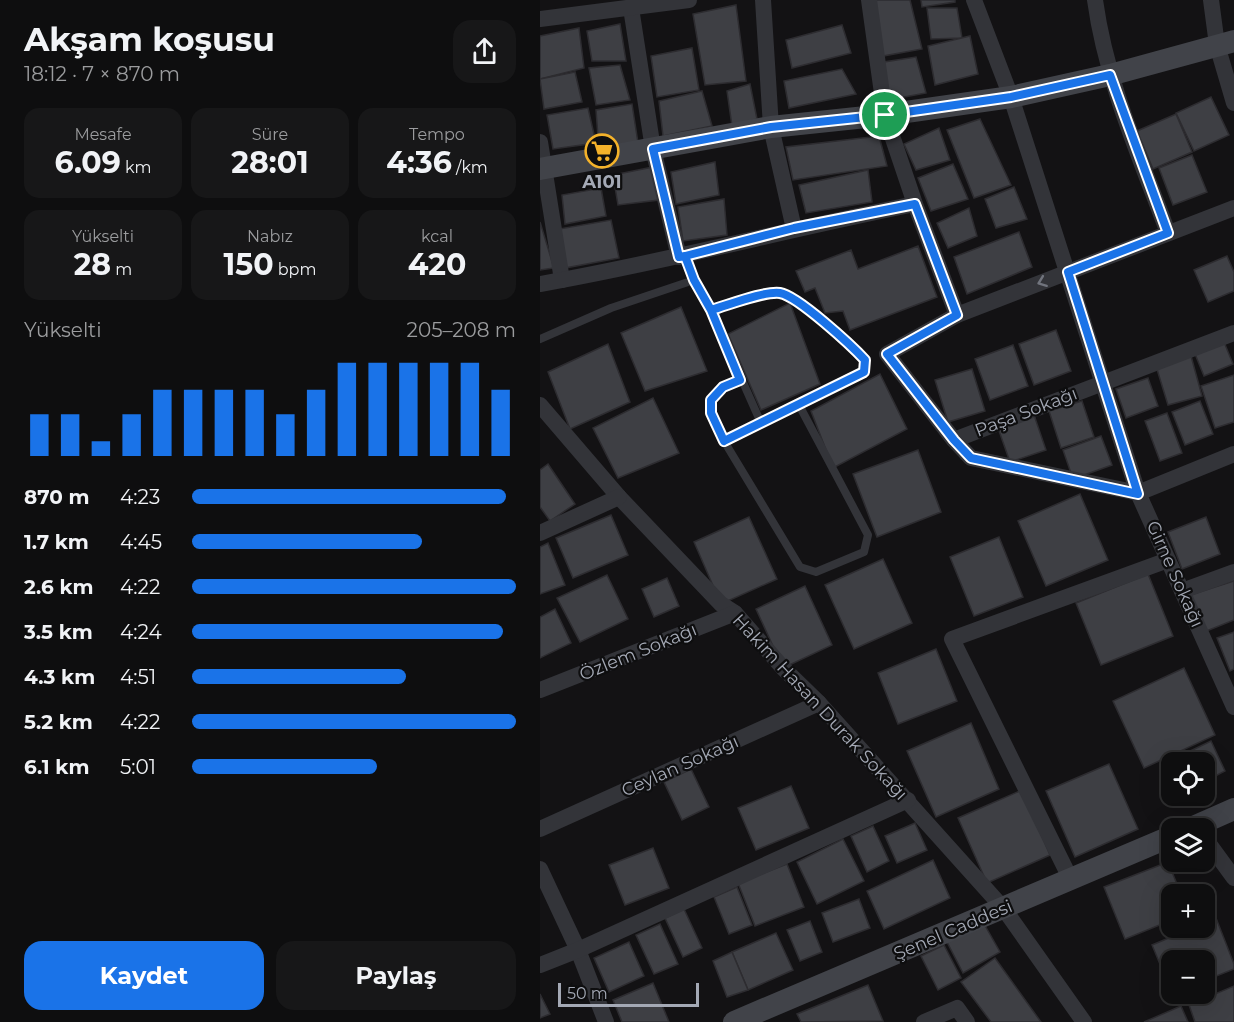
<!DOCTYPE html>
<html lang="tr">
<meta charset="utf-8">
<style>
body{margin:0;font-family:Montserrat,sans-serif;background:#171718;color:#f1f3f6;height:100vh;display:flex;flex-direction:column;font-size:22px;white-space:nowrap}
*{box-sizing:border-box;margin:0}
p{font-size:20px;color:#9b9c9e}
.icon{flex:none;width:33px;height:33px;fill:none;stroke:currentColor;stroke-width:2;stroke-linecap:round;stroke-linejoin:round}
.map{position:relative;flex:1;overflow:hidden}
.drawer{display:flex;flex-direction:column;background:#0e0e0f;width:540px}
.drawer>*{flex:none}
.fabs{position:absolute;left:621px;top:752px;display:grid;gap:12px}
.fabs a{display:grid;place-items:center;width:54px;height:54px;border-radius:12px;background:#0e0e0f;box-shadow:0 6px 24px #0002,0 0 0 2px #2e2e2f;font-size:30px}
.scale{position:absolute;left:18px;bottom:15px;width:141px;box-sizing:border-box;padding-left:6px;border:3px solid #a4a9b5;border-top:0;font-size:16px;line-height:21px;white-space:nowrap;color:#a4a9b5;-webkit-text-stroke:4px #0e0e0f;paint-order:stroke}
.pin{position:absolute;display:grid;place-items:center;width:51px;height:51px;color:#fff;margin:-26px;border:3px solid #fff;border-radius:50%;box-shadow:0 2px 6px #0007}
.round{display:grid;place-items:center;flex:none;width:63px;height:63px;border-radius:18px;background:#171718}
.overview{display:flex;align-items:center;justify-content:space-between;height:102px;padding:0 24px}
h1{font-size:33px;font-weight:700;line-height:45px}
.figures{display:grid;grid-template-columns:repeat(3,1fr);gap:9px;height:102px;padding:6px 24px}
.figures div{display:grid;align-content:center;border-radius:15px;background:#171718;text-align:center}
.figures b{font-size:30px;font-weight:700}
.figures small{font-size:16px;font-weight:400}
.figures p{font-size:16px}
.chart{height:168px;padding:12px 24px}
.chart p{display:flex;justify-content:space-between}
.chart svg{width:100%;height:108px;margin-top:6px;stroke:#1a73e8;stroke-width:6}
.cta{display:flex;gap:12px;margin-top:auto;padding:12px 24px}
.cta a{flex:1;height:69px;border-radius:18px;background:#1a73e8;color:#fff;font-size:24px;font-weight:700;line-height:69px;text-align:center}
.cta a+a{background:#171718;color:#f1f3f6}
ul{padding:0 24px;list-style:none;font-size:20px}
li{display:grid;grid-template-columns:96px 72px 1fr;align-items:center;height:45px}
li i{height:15px;border-radius:8px;background:#1a73e8}
main{display:flex;flex:1;min-height:0}
.map>svg:first-child{display:block}
</style>
<main>
<section class="drawer">
<div class="overview"><div><h1>Akşam koşusu</h1><p>18:12 · 7 × 870 m</p></div><a class="round"><svg class="icon" aria-label="share" viewBox="0 0 24 24"><path d="M12 15V3M7 8l5-5 5 5M5 13v7h14v-7"/></svg></a></div>
<div class="figures">
<div><p>Mesafe</p><b>6.09<small> km</small></b></div>
<div><p>Süre</p><b>28:01</b></div>
<div><p>Tempo</p><b>4:36<small> /km</small></b></div>
</div>
<div class="figures">
<div><p>Yükselti</p><b>28<small> m</small></b></div>
<div><p>Nabız</p><b>150<small> bpm</small></b></div>
<div><p>kcal</p><b>420</b></div>
</div>
<div class="chart"><p><span>Yükselti</span>205–208 m</p>
<svg viewBox="0 0 160 44" preserveAspectRatio="none"><path d="M5 44V27M15 44V27M25 44V38M35 44V27M45 44V17M55 44V17M65 44V17M75 44V17M85 44V27M95 44V17M105 44V6M115 44V6M125 44V6M135 44V6M145 44V6M155 44V17"/></svg>
</div>
<ul>
<li><b>870 m</b>4:23<i style="width:97%"></i></li>
<li><b>1.7 km</b>4:45<i style="width:71%"></i></li>
<li><b>2.6 km</b>4:22<i style="width:100%"></i></li>
<li><b>3.5 km</b>4:24<i style="width:96%"></i></li>
<li><b>4.3 km</b>4:51<i style="width:66%"></i></li>
<li><b>5.2 km</b>4:22<i style="width:100%"></i></li>
<li><b>6.1 km</b>5:01<i style="width:57%"></i></li>
</ul>
<div class="cta"><a>Kaydet</a><a>Paylaş</a></div>
</section>
<div class="map">
<svg width="694" height="1022" viewBox="0 0 694 1022">
<rect width="100%" height="100%" fill="#131214"/>
<g fill="#3e3f44" stroke="#2d2c30" stroke-width="1.5">
<polygon points="335,0 370,0 382,49 343,56"/>
<polygon points="381,0 415,0 415,2 382,7"/>
<polygon points="196,5 206,81 165,85 153,14"/>
<polygon points="387,8 417,8 422,38 391,39"/>
<polygon points="80,24 86,61 52,61 47,31"/>
<polygon points="302,25 311,53 252,68 246,40"/>
<polygon points="39,28 44,68 0,79 0,36"/>
<polygon points="430,36 438,74 395,85 388,46"/>
<polygon points="152,48 159,90 117,97 111,56"/>
<polygon points="376,57 386,93 348,100 344,62"/>
<polygon points="80,65 90,100 56,105 49,68"/>
<polygon points="302,69 316,94 249,108 244,81"/>
<polygon points="35,72 42,102 4,109 0,79"/>
<polygon points="210,84 217,119 192,126 187,91"/>
<polygon points="162,91 172,126 123,136 119,101"/>
<polygon points="671,97 689,135 654,151 636,113"/>
<polygon points="92,104 98,143 59,151 56,110"/>
<polygon points="48,108 56,143 13,149 7,115"/>
<polygon points="636,114 652,152 613,169 597,131"/>
<polygon points="440,119 471,185 434,198 407,130"/>
<polygon points="399,128 410,160 376,170 364,144"/>
<polygon points="339,136 347,166 253,180 246,147"/>
<polygon points="652,155 667,192 633,205 619,168"/>
<polygon points="175,162 179,195 136,204 131,172"/>
<polygon points="413,164 428,199 391,211 378,178"/>
<polygon points="113,167 119,200 78,205 73,175"/>
<polygon points="328,170 332,202 266,213 259,185"/>
<polygon points="474,187 487,219 456,228 445,199"/>
<polygon points="61,188 66,216 25,224 22,195"/>
<polygon points="184,199 187,235 143,241 138,207"/>
<polygon points="429,208 437,236 408,248 397,223"/>
<polygon points="71,220 79,258 25,268 19,229"/>
<polygon points="0,222 14,268 0,270"/>
<polygon points="479,232 492,267 427,294 414,257"/>
<polygon points="378,246 397,297 310,330 303,311 285,313 275,288 265,292 256,271 311,250 318,269"/>
<polygon points="687,256 694,272 694,291 668,302 654,270"/>
<polygon points="250,303 280,384 221,410 188,334"/>
<polygon points="141,307 167,371 105,391 81,333"/>
<polygon points="516,330 531,371 494,385 479,344"/>
<polygon points="684,342 693,364 664,376 655,354"/>
<polygon points="68,344 90,402 30,429 8,372"/>
<polygon points="473,345 488,386 450,400 435,359"/>
<polygon points="651,356 662,396 628,405 616,366"/>
<polygon points="432,369 445,411 408,422 395,380"/>
<polygon points="340,374 367,429 293,468 271,411"/>
<polygon points="694,375 694,422 675,428 661,386"/>
<polygon points="608,378 618,406 586,418 576,389"/>
<polygon points="113,398 139,453 78,478 53,428"/>
<polygon points="542,401 554,437 521,448 509,411"/>
<polygon points="660,401 673,434 645,445 632,412"/>
<polygon points="627,413 642,453 620,461 605,421"/>
<polygon points="494,415 506,450 470,462 458,428"/>
<polygon points="561,436 572,465 533,479 523,450"/>
<polygon points="378,450 401,512 337,537 313,474"/>
<polygon points="8,464 35,504 10,521 0,507 0,470"/>
<polygon points="540,494 568,560 506,586 478,521"/>
<polygon points="71,515 88,555 33,578 16,538"/>
<polygon points="209,517 237,579 181,604 154,542"/>
<polygon points="666,517 680,554 642,569 628,532"/>
<polygon points="459,537 483,597 434,616 410,557"/>
<polygon points="8,543 25,585 0,594 0,547"/>
<polygon points="343,559 372,623 314,649 285,585"/>
<polygon points="608,574 633,636 561,665 536,603"/>
<polygon points="67,575 88,619 40,642 17,598"/>
<polygon points="127,578 139,606 114,617 102,589"/>
<polygon points="694,581 694,620 664,632 650,595"/>
<polygon points="265,586 292,645 243,668 216,609"/>
<polygon points="15,609 31,643 0,658 0,617"/>
<polygon points="694,632 694,669 690,671 677,638"/>
<polygon points="396,649 417,701 358,724 338,673"/>
<polygon points="644,668 675,735 604,768 573,701"/>
<polygon points="431,723 459,789 396,817 367,751"/>
<polygon points="671,741 685,771 664,782 664,762 642,762 640,756"/>
<polygon points="569,764 598,829 535,857 506,791"/>
<polygon points="151,769 169,807 142,820 124,782"/>
<polygon points="251,786 269,828 216,850 198,808"/>
<polygon points="482,790 510,855 447,883 418,818"/>
<polygon points="375,823 387,850 357,863 345,836"/>
<polygon points="333,826 349,861 327,872 311,836"/>
<polygon points="303,839 324,881 277,904 257,862"/>
<polygon points="113,848 129,888 85,905 69,865"/>
<polygon points="393,860 410,898 344,929 327,891"/>
<polygon points="628,862 641,894 632,894 632,920 585,939 564,887"/>
<polygon points="247,864 264,907 215,926 198,883"/>
<polygon points="197,887 212,925 189,934 174,897"/>
<polygon points="319,899 330,928 293,942 282,913"/>
<polygon points="144,909 162,948 143,957 125,918"/>
<polygon points="676,918 694,964 694,969 664,981 664,960 632,960 632,993 612,945 655,927 664,927 664,923"/>
<polygon points="270,921 282,952 260,961 247,930"/>
<polygon points="443,922 460,952 423,973 407,942"/>
<polygon points="120,924 138,964 114,974 96,935"/>
<polygon points="236,933 253,970 208,990 192,952"/>
<polygon points="89,942 104,976 69,992 54,958"/>
<polygon points="404,945 421,978 398,990 381,956"/>
<polygon points="192,952 208,990 187,997 173,961"/>
<polygon points="455,958 501,1022 451,1022 421,982"/>
<polygon points="113,983 129,1022 82,1022 73,1000"/>
<polygon points="328,985 343,1021 261,1022 257,1014"/>
<polygon points="694,986 694,1022 655,1022 649,1005"/>
<polygon points="0,994 10,1014 0,1018"/>
<polygon points="641,1006 648,1022 604,1022"/>
</g>
<g fill="none" stroke-linecap="round" stroke-linejoin="round">
<g stroke="#333439" stroke-width="8">
<path d="M145 256 154 280 171 310C189 305 223 291 240 293 258 296 312 346 325 360L324 372 184 441 260 567 276 572 324 552 328 535 259 405"/>
<polyline points="171,310 221,423"/>
<polyline points="0,339 71,308 154,280"/>
<polyline points="184,441 171,413 171,400 183,387 200,380"/>
</g>
<g stroke="#333439" stroke-width="16">
<polyline points="223,0 231,127 254,229"/>
<polyline points="329,0 345,115 375,204 417,315"/>
<polyline points="434,0 471,97 598,493 694,707"/>
<path d="M555 0C566 81 600 157 628 233"/>
<polyline points="671,0 677,45 694,103"/>
<polyline points="91,8 113,149 139,257"/>
<polyline points="0,19 149,0"/>
<polyline points="0,142 22,280"/>
<polyline points="694,208 417,315 347,354 414,440 431,458 598,493 694,454"/>
<path d="M0 284C126 262 249 229 375 204"/>
<polyline points="0,405 79,497 181,604 195,613 243,668 279,703 464,909 544,1022"/>
<polyline points="414,440 694,333"/>
<polyline points="0,533 79,497"/>
<polyline points="642,591 694,572"/>
<polyline points="0,690 195,613"/>
<polyline points="0,829 279,703"/>
<polyline points="664,837 694,878"/>
<polyline points="0,869 38,950 66,1022"/>
<polyline points="531,880 412,639 628,560"/>
<polyline points="0,965 38,950 368,800"/>
<polyline points="384,1022 417,1008 427,1022"/>
</g>
<g stroke="#414349" stroke-width="22">
<polyline points="0,169 231,127 345,115 471,97 570,75 694,41"/>
<polyline points="651,828 694,809"/>
<polyline points="194,1022 632,836"/>
</g>
</g>
<defs><path id="oneway-chevron" d="M-2-3.5L2.5 0L-2 3.5" fill="none" stroke-width="1.6" stroke-linecap="round" stroke-linejoin="round" transform="scale(1.5)"/></defs>
<use stroke="#71747d" href="#oneway-chevron" transform="translate(502 282) rotate(159)"/>
<g fill="none" stroke-linecap="round" stroke-linejoin="round">
<g stroke="#fff" stroke-width="12">
<path id="route" d="M345 115 231 127 113 149 139 257 145 256 154 280 171 310 200 380 183 387 171 400V413L184 441 324 372 325 360C312 346 258 296 240 293 223 291 189 305 171 310L154 280 145 256 254 228 375 204 417 315 347 354 414 440 431 458 598 494 528 272 628 233 570 75 471 97 345 115"/>
</g>
<use href="#route" stroke="#1a73e8" stroke-width="8"/>
</g>
<defs>
<g id="supermarket-ring" transform="scale(1.725)"><circle r="9.5" fill="#0e0e0f" stroke="#f4b22a" stroke-width="1.5"/><path d="M-6-5.5h2.5l.6 2H6L4.5 2H-2.5L-4.4-4H-6ZM-1.5 3.2a1.3 1.3 0 1 0 .1 0ZM3 3.2a1.3 1.3 0 1 0 .1 0Z" fill="#f4b22a"/></g>
</defs>
<g fill-rule="evenodd">
<use href="#supermarket-ring" x="62" y="151"/>
</g>
<g text-anchor="middle" dominant-baseline="central" stroke-width="4.5" stroke-linejoin="round" paint-order="stroke">
<g font-size="18" font-weight="bold" fill="#a4a9b5" stroke="#0e0e0f">
<text x="62" y="182">A101</text>
</g>
<g font-size="18" fill="#a4a9b5" stroke="#0e0e0f">
<text transform="translate(486 412) rotate(-21)">Paşa Sokağı</text>
<text transform="translate(635 574) rotate(66)">Girne Sokağı</text>
<text transform="translate(98 652) rotate(-22)">Özlem Sokağı</text>
<text transform="translate(280 707) rotate(47)">Hakim Hasan Durak Sokağı</text>
<text transform="translate(140 766) rotate(-24)">Ceylan Sokağı</text>
<text transform="translate(413 930) rotate(-23)">Şenel Caddesi</text>
</g>
</g>
</svg>
<div class="fabs">
<a><svg class="icon" aria-label="locate" viewBox="0 0 24 24"><circle cx="12" cy="12" r="6"/><path d="M12 2v4M12 18v4M2 12h4M18 12h4"/></svg></a>
<a><svg class="icon" aria-label="layers" viewBox="0 0 24 24"><path d="M12 4l9 5-9 5-9-5zM3 14l9 5 9-5"/></svg></a>
<a>+</a>
<a>−</a>
</div>
<div class="scale">50 m</div>
<div class="pin" style="left:345px;top:115px;background:#1e9e55"><svg class="icon" aria-label="arrive" viewBox="0 0 24 24"><path d="M6 21V4h12l-3 4 3 4H6"/></svg></div>
</div>
</main>
